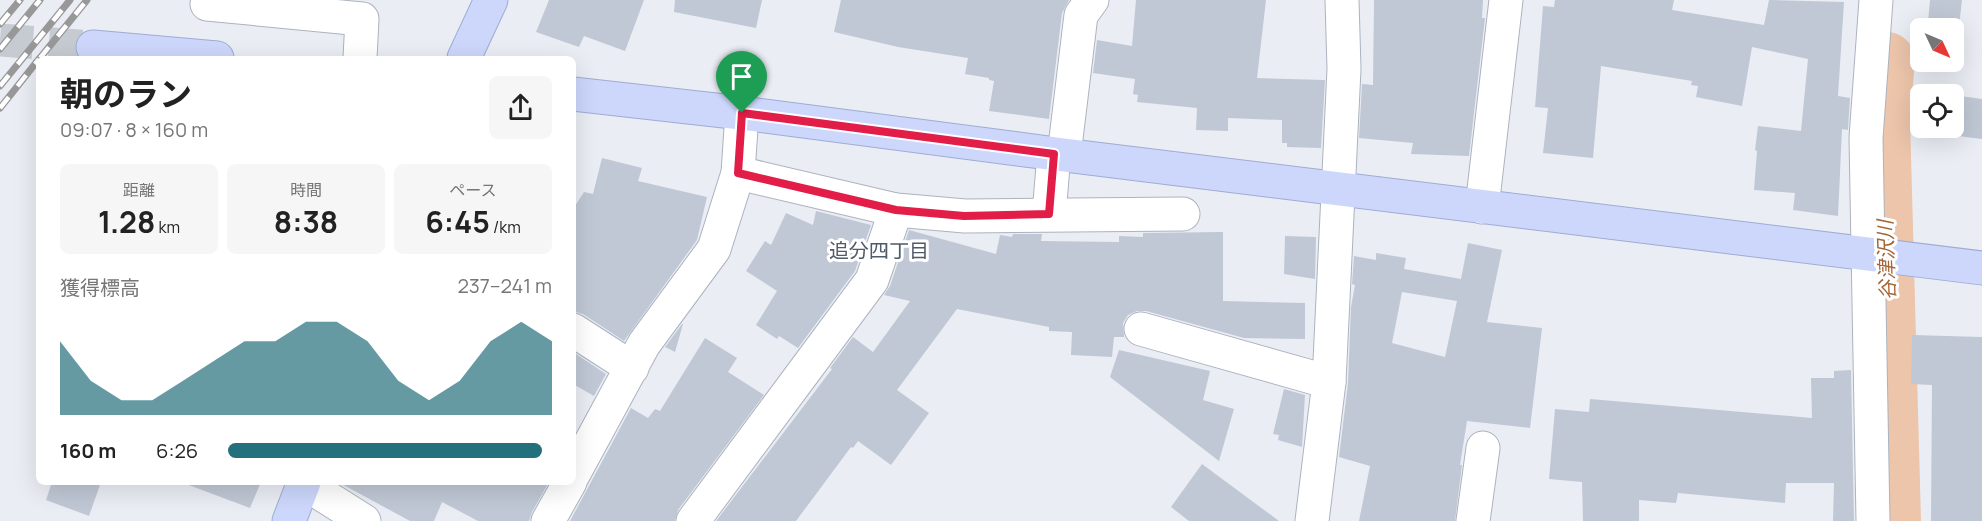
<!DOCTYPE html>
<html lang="ja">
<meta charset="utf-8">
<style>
body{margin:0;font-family:Manrope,"Noto Sans JP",sans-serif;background:#f6f6f6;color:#222;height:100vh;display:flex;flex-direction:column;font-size:22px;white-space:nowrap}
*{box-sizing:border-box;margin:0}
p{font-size:20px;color:#767676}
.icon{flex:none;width:33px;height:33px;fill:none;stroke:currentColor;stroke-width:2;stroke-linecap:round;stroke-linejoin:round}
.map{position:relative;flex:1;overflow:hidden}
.side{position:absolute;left:36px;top:56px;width:540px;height:429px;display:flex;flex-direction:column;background:#fff;border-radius:9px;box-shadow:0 6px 24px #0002}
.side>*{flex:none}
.needle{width:39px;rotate:134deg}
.buttons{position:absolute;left:1910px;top:18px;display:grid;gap:12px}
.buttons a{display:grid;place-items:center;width:54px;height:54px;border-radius:9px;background:#fff;box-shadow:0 6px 24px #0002;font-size:30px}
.pin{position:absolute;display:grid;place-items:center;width:51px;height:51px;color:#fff;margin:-62px -26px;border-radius:50% 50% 50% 0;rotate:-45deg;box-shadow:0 0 6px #0007}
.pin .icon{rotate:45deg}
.round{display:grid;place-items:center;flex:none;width:63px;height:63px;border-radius:9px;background:#f6f6f6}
.summary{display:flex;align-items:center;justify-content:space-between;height:102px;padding:0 24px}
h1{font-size:33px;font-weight:700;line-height:45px}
.stats{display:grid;grid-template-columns:repeat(3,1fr);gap:9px;height:102px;padding:6px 24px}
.stats div{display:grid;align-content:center;border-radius:9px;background:#f6f6f6;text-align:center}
.stats b{font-size:30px;font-weight:700}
.stats small{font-size:16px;font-weight:400}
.stats p{font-size:16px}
.chart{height:168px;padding:12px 24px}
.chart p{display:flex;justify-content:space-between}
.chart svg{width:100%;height:108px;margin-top:6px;fill:#24707d;opacity:.7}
ul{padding:0 24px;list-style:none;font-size:20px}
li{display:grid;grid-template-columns:96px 72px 1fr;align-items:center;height:45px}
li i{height:15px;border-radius:8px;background:#24707d}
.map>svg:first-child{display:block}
</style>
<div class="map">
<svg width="1982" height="521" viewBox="0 0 1982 521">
<rect width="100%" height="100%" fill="#eaedf4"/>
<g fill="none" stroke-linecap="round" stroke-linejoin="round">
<polyline stroke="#ecc5aa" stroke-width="56" points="1887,60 1882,119 1893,521"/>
</g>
<g fill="#c0c8d5" fill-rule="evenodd">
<polygon points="549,0 644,0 625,51 584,36 579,47 536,32"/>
<polygon points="675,0 762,0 756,28 674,12"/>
<polygon points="841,0 1069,0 1062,13 1049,119 989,111 994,81 989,80 989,78 965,74 968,58 898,47 834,32"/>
<polygon points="1136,0 1266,0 1257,78 1325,80 1321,148 1287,147 1287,143 1282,143 1282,120 1228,118 1228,131 1196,130 1197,108 1137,102 1138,95 1133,94 1135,79 1093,73 1097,40 1132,46"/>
<polygon points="1374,0 1483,0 1482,18 1485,18 1484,27 1469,156 1411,154 1413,143 1359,138 1362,84 1373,85"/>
<polygon points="1555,0 1674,0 1672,10 1764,25 1769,0 1844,2 1838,96 1850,98 1848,130 1842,129 1838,216 1793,210 1795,193 1754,190 1757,151 1755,150 1758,126 1801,131 1808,59 1752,47 1742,106 1696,97 1698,86 1691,85 1692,81 1601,66 1593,158 1543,153 1548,108 1535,107 1541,32 1543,6 1554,7"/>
<polygon points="1930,0 1962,0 1959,26 1928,22"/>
<polygon points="1953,95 1982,99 1982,139 1919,131 1920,125 1920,128 1953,128"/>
<polygon points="602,158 642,168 638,181 707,197 697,240 624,341 583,314 573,311 573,209 584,192 593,194"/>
<polygon points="816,211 871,225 855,271 798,348 779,336 777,339 756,325 777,291 746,271 765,241 771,245 786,213 813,225"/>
<polygon points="909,230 996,254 1000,235 1012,237 1013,234 1042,234 1041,241 1119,242 1119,236 1143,237 1143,233 1223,232 1223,301 1305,303 1305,339 1244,338 1146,311 1137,311 1128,315 1123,323 1124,337 1114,337 1112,357 1071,355 1072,332 1049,331 1049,327 957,309 897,390 929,413 891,465 858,441 853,448 851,447 796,521 716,521 832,369 830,368 853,337 873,352 910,301 884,295 890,286"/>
<polygon points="1285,236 1316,237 1315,279 1284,274"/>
<path d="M1468 243 1502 250 1487 322 1542 328 1530 428 1467 421 1460 465H1462L1455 521H1359L1370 466 1339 457 1348 383 1351 307 1355 285 1352 284 1354 256 1376 260V253L1406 258 1404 269 1461 279ZM1402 292 1457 301 1445 357 1392 343Z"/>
<polygon points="682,324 683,324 675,352 665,347"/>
<polygon points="1912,335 1982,337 1982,521 1931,521 1932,385 1911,384"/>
<polygon points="705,338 737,358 728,372 764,395 678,510 675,521 570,521 631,408 648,418 655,409 660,411"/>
<polygon points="1119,350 1210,371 1203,400 1234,409 1219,461 1110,377"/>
<polygon points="573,352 606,374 594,396 573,384"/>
<polygon points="1851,370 1854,521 1833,521 1834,483 1786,483 1785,503 1678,493 1676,503 1639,500 1639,521 1583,521 1582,482 1549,479 1555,409 1589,412 1590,399 1812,418 1811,378 1834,378 1834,371"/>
<polygon points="1284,389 1305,395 1302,447 1278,440 1279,435 1273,434"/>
<polygon points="1202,464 1279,521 1189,521 1171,507"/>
<polygon points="52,482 101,482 89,516 46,500"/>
<polygon points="186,482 261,482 250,508 186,484"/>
<polygon points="338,482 549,482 532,512 529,521 478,521 442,502 434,521 410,521"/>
</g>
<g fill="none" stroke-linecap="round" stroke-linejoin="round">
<polyline stroke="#c6cad1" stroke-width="33" stroke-dasharray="33 16" stroke-linecap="butt" points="0,40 93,47"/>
<g stroke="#acb3bf" stroke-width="35">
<g id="street">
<polyline points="207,4 362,19 360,58"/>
<polyline points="1064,155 1081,15 1092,0"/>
<polyline points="738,173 896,210 965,216 1183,214"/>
<polyline points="1482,207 1506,0"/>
<polyline points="1049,214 1054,154"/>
<polyline points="1141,329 1329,382 1344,69 1342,0"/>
<polyline points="573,330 632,368"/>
<polyline points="573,475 644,344 714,249 738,173 742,113"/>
<polyline points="304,483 364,521"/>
<polyline points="548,521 570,482"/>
<polyline points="693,521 872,280 896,210"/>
<polyline points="1312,521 1329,382"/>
<polyline points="1473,521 1483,448"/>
<polyline points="1873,521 1866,138 1876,0"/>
</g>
</g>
<g stroke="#9eacd4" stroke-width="35">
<g id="secondary">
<polyline points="93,47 217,58"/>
<polyline points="464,58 491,0"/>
<polyline points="573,94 742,113 1064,155 1982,268"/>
<polyline points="289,521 304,482"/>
</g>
</g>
<use href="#street" stroke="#fff" stroke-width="33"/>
<use href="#secondary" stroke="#ccd7fb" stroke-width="33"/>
<g stroke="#989898" stroke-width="7">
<g id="rail">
<polyline points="0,24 20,0"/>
<polyline points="0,49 40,0"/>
<polyline points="40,58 87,0"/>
<polyline points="0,86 70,0"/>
<polyline points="0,108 39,59"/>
</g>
</g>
<use href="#rail" stroke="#fff" stroke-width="4.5" stroke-dasharray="14" stroke-linecap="butt"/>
</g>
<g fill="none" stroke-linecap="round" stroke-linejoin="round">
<g stroke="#fff" stroke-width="12">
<polygon id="route" points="742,113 1054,154 1049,214 964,216 896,210 738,173"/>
</g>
<use href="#route" stroke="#e11d48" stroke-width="8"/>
</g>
<g text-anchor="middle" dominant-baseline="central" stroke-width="6" stroke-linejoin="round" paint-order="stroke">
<g font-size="20" fill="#505a69" stroke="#fff">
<text x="879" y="250">追分四丁目</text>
</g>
<g font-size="20" font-style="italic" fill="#a56535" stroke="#fff">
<text transform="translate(1886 260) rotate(-92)">谷津沢川</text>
</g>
</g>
</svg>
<div class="buttons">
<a><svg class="needle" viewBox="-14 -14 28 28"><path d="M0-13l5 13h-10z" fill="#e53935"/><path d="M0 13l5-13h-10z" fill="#767676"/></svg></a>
<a><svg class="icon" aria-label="locate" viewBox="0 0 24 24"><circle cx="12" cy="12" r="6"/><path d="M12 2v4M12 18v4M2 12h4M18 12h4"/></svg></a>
</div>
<div class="pin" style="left:742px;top:113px;background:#1e9e55"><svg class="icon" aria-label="arrive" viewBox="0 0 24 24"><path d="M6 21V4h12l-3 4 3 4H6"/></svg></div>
<section class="side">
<div class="summary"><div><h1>朝のラン</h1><p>09:07 · 8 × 160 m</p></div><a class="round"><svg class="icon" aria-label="share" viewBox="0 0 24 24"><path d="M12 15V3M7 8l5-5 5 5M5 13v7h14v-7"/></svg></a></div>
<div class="stats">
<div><p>距離</p><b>1.28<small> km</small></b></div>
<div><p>時間</p><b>8:38</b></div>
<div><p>ペース</p><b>6:45<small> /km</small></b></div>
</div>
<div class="chart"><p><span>獲得標高</span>237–241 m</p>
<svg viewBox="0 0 160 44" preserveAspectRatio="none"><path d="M0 44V14L10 30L20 38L30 38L40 30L50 22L60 14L70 14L80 6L90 6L100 14L110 30L120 38L130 30L140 14L150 6L160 14V44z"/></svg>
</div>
<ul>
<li><b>160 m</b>6:26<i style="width:97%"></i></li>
</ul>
</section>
</div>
